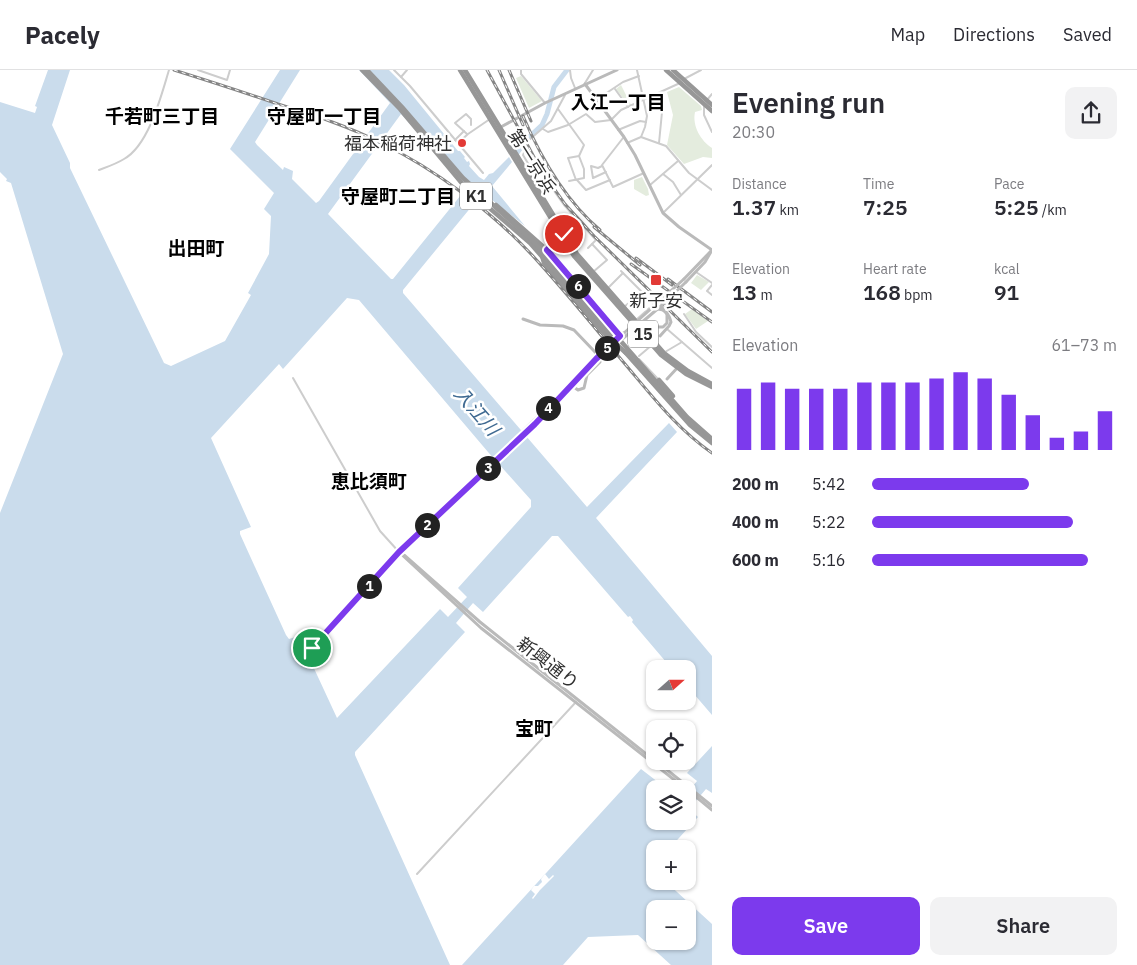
<!DOCTYPE html>
<meta charset="utf-8">
<style>
body{margin:0;font-family:"IBM Plex Sans","Noto Sans JP",sans-serif;background:#f2f2f3;color:#2b2b33;height:100vh;display:flex;flex-direction:column;font-size:19px;white-space:nowrap}
*{box-sizing:border-box;margin:0}
p{font-size:16px;color:#7c7c81}
.icon{flex:none;width:28px;height:28px;fill:none;stroke:currentColor;stroke-width:2;stroke-linecap:round;stroke-linejoin:round}
.map{position:relative;flex:1;overflow:hidden}
.side{display:flex;flex-direction:column;background:#fff;width:425px}
.side>*{flex:none}
.needle{width:32px;rotate:69deg}
.buttons{position:absolute;left:646px;top:590px;display:grid;gap:10px}
.buttons a{display:grid;place-items:center;width:50px;height:50px;border-radius:10px;background:#fff;box-shadow:0 1px 4px #0004;font-size:25px}
.pin{position:absolute;display:grid;place-items:center;width:42px;height:42px;color:#fff;margin:-21px;border:2px solid #fff;border-radius:50%;box-shadow:0 1px 5px #0007}
.km{position:absolute;width:25px;height:25px;margin:-12px;border-radius:50%;background:#222;color:#fff;font-size:14px;line-height:25px;text-align:center}
.round{display:grid;place-items:center;flex:none;width:52px;height:52px;border-radius:10px;background:#f2f2f3}
.overview{display:flex;align-items:center;justify-content:space-between;height:85px;padding:0 20px}
h1{font-size:28px;font-weight:600;line-height:38px}
.figures{display:grid;grid-template-columns:repeat(3,1fr);gap:8px;height:85px;padding:5px 20px}
.figures div{display:grid;align-content:center}
.figures b{font-size:21px;font-weight:600}
.figures small{font-size:14px;font-weight:400}
.figures p{font-size:14px}
.chart{height:140px;padding:10px 20px}
.chart p{display:flex;justify-content:space-between}
.chart svg{width:100%;height:90px;margin-top:5px;stroke:#7c3aed;stroke-width:6}
.button{display:flex;gap:10px;margin-top:auto;padding:10px 20px}
.button a{flex:1;height:58px;border-radius:10px;background:#7c3aed;color:#fff;font-size:20px;font-weight:600;line-height:58px;text-align:center}
.button a+a{background:#f2f2f3;color:#2b2b33}
ul{padding:0 20px;list-style:none;font-size:16px}
li{display:grid;grid-template-columns:80px 60px 1fr;align-items:center;height:38px}
li i{height:12px;border-radius:6px;background:#7c3aed}
header{display:flex;align-items:center;gap:30px;box-sizing:border-box;height:70px;padding:0 25px;background:#fff;border-bottom:1px solid #e1e1e2}
header strong{font-size:24px}
nav{display:flex;gap:28px;margin-inline-start:auto;font-size:18px}
main{display:flex;flex:1;min-height:0}
.map>svg:first-child{display:block}
</style>
<header>
<strong>Pacely</strong>
<nav><a>Map</a><a>Directions</a><a>Saved</a></nav>
</header>
<main>
<div class="map">
<svg width="712" height="895" viewBox="0 0 712 895">
<rect width="100%" height="100%" fill="#fff"/>
<g fill="#e4ecde">
<polygon points="521,6 542,31 529,38 516,8"/>
<polygon points="621,15 631,35 629,36 616,19"/>
<path d="M679 17 701 36 702 40 695 42C692 56 701 71 712 78V88L703 87 684 94 667 75 673 45 667 22Z"/>
<polygon points="642,107 648,119 649,125 646,126 634,119 634,110"/>
<polygon points="697,205 709,212 701,220 691,213"/>
<polygon points="692,239 708,251 696,259 685,244"/>
</g>
<g fill="#cadcec" fill-rule="evenodd">
<path d="M48 0H70L52 55 70 93V98L164 293 171 296 225 271 251 225 248 223 269 184 271 146 264 139 274 123 230 79 280 0H300L255 72 257 75 283 100 284 97 293 101 292 109 316 133 319 131 390 33 359 0H389L404 15 458 81H460L465 87 464 88 467 92 469 91 470 94 469 96 479 107 484 110 489 104 493 103 509 87 512 92 492 116 525 156 483 123H468L465 120 472 136 403 220V223L587 437 669 353 677 362 596 448 712 586V645L688 617V599H672L632 552 633 550 630 546 628 547 558 466H552L483 542 473 533 456 553 465 562 355 682V685L450 895H0V443L63 284 11 113 6 111 7 109 0 102V32L35 43 37 37 35 36ZM401 44 440 87 465 120 393 209H391L328 144ZM347 228 359 230 488 382 531 430V437L458 518 467 527 448 547 440 539 337 648 299 566 289 569 286 565 240 464V461L251 457 211 368 279 294 283 299Z"/>
<path d="M712 676V723L706 719 689 739 698 747 669 779H655V794L652 798 655 802V811H665L712 854V895H671L638 865 588 867 563 895H462L641 699 667 719H655V751H688V722L697 711 687 703ZM655 839H688V871H655Z"/>
</g>
<polygon fill="#fff" points="545,804 549,809 553,805 554,806 540,820 533,829 532,828 535,824 531,820 534,816 538,816 542,812 541,809"/>
<g fill="none" stroke-linecap="round" stroke-linejoin="round">
<g stroke="#cadcec" stroke-width="5">
<polyline points="514,87 527,69 542,55 547,44 554,17 567,0"/>
<polyline points="466,137 482,119"/>
</g>
<g stroke="#cdcdcd" stroke-width="2">
<polyline points="198,0 227,10 230,0"/>
<polyline points="394,0 410,16 483,103"/>
<polyline points="521,0 521,4 545,33"/>
<polyline points="570,0 571,8 575,18"/>
<polyline points="637,0 647,46 645,57 641,67"/>
<polyline points="401,7 407,0"/>
<polyline points="684,9 701,0"/>
<polyline points="585,13 593,0"/>
<polyline points="615,19 628,37"/>
<polyline points="658,24 662,42 659,73"/>
<polyline points="596,30 623,12 639,6"/>
<polyline points="707,30 712,24"/>
<polyline points="704,36 704,45 712,62"/>
<polyline points="558,39 584,75 579,86 584,99 584,108 569,111"/>
<polyline points="543,59 548,62 568,55 586,44 595,52 611,50 621,40 680,13"/>
<polyline points="618,60 640,51 646,52"/>
<polyline points="467,64 455,53 466,44 471,49 471,55"/>
<polyline points="623,68 602,95 613,117 644,103"/>
<polyline points="455,70 464,61"/>
<polyline points="458,73 468,64 490,49"/>
<polyline points="627,73 641,67 666,76 689,103 712,120"/>
<polyline points="602,96 598,98 591,96 593,108 606,102"/>
<path d="M99 100C107 97 116 94 124 89 149 75 161 26 169 0"/>
<polyline points="528,102 532,100 523,85 529,70 551,51 565,25"/>
<polyline points="542,104 564,135 596,170 588,178"/>
<polyline points="663,104 673,112 681,125"/>
<polyline points="576,110 568,88 579,86"/>
<polyline points="577,110 586,120 610,110"/>
<polyline points="650,115 678,91"/>
<polyline points="663,143 712,95"/>
<polyline points="592,174 607,190 593,202"/>
<polyline points="621,201 654,234 636,250"/>
<polyline points="696,202 712,213"/>
<polyline points="712,215 707,221 712,225"/>
<polyline points="608,218 623,203"/>
<polyline points="624,237 642,222"/>
<polyline points="684,244 696,262 712,277"/>
<polyline points="667,259 712,298"/>
<polyline points="665,282 682,272"/>
<polyline points="639,286 652,275"/>
<polyline points="639,289 658,309"/>
<polyline points="293,308 380,461 399,482 313,578"/>
<polyline points="417,804 576,632"/>
</g>
<g stroke="#bababa" stroke-width="3">
<polyline points="585,14 624,67 635,85 663,143 679,157 712,180"/>
<polyline points="499,58 545,33 617,0"/>
<polyline points="562,165 547,180 617,263 624,263"/>
<polyline points="684,209 711,181"/>
<polyline points="686,212 705,192 712,180"/>
<path d="M656 239C665 238 669 244 671 252L669 256 660 266"/>
<polyline points="523,249 540,255 563,256 574,260 595,282 600,292 587,305 584,318 578,320 571,315"/>
<polyline points="667,309 679,296"/>
<polyline points="485,398 539,345"/>
<polyline points="399,482 481,558 686,719"/>
<polyline points="399,482 535,353 596,289"/>
<polyline points="404,485 480,552 655,691"/>
<polyline points="656,691 712,736"/>
<polyline points="688,720 712,740"/>
</g>
<g stroke="#979797" stroke-width="4.5">
<polyline points="460,0 574,186 661,285 686,304 712,317"/>
<polyline points="465,0 577,184 664,283 688,301 712,314"/>
<polyline points="666,0 712,41"/>
<polyline points="673,0 712,35"/>
<polyline points="496,135 547,180 542,186 544,193 604,263 626,283"/>
<polyline points="598,245 687,347 712,369"/>
<polyline points="595,247 614,269"/>
<polyline points="625,282 690,355 712,373"/>
<polyline points="659,310 673,326"/>
</g>
<g stroke="#858585" stroke-width="3">
<g id="rail">
<path d="M174 0C209 11 243 22 278 34 313 45 348 56 381 73 435 99 491 141 532 185 564 220 594 257 625 294 652 326 677 359 712 383"/>
<polyline points="487,0 541,100 565,134 594,166 712,282"/>
<polyline points="499,0 523,55"/>
<polyline points="509,0 531,51"/>
<path d="M523 46C541 88 565 130 600 160"/>
<polyline points="594,157 640,195"/>
<polyline points="636,188 672,215"/>
<polyline points="631,194 712,252"/>
<polyline points="668,209 712,242"/>
</g>
</g>
<use href="#rail" stroke="#fff" stroke-width="1" stroke-dasharray="4" stroke-linecap="butt"/>
<g stroke="#bababa" stroke-width="3">
<polyline points="651,252 658,257 663,257 667,253 667,244 661,236"/>
<polyline points="624,263 684,209"/>
<polyline points="596,289 613,273"/>
<polyline points="587,299 661,236 686,212"/>
</g>
<g stroke="#979797" stroke-width="4.5">
<polyline points="362,0 400,39 465,117 530,173 595,247"/>
<polyline points="367,0 402,37 463,108 532,170 598,245"/>
</g>
</g>
<g fill="none" stroke-linecap="round" stroke-linejoin="round">
<g stroke="#fff" stroke-width="10">
<polyline id="route" points="312,578 399,482 535,354 596,289 620,266 547,180 564,164"/>
</g>
<use href="#route" stroke="#7c3aed" stroke-width="6"/>
</g>
<g fill="#e23a36" stroke="#fff" stroke-width="2">
<circle cx="462" cy="73" r="5"/>
<rect x="650" y="204" width="12" height="12" rx="2.5"/>
</g>
<g text-anchor="middle" dominant-baseline="central" stroke-width="5" stroke-linejoin="round" paint-order="stroke">
<g fill="#fff" stroke="#6e6e6e" stroke-width="1">
<rect x="460" y="112.5" width="32" height="27" rx="4"/>
<rect x="628" y="250.5" width="30" height="27" rx="4"/>
</g>
<g font-size="16" font-weight="bold" fill="#303030">
<text x="476" y="126">K1</text>
<text x="643" y="264">15</text>
</g>
<g font-size="18" fill="#303030" stroke="#fff" text-anchor="end">
<text x="452" y="73">福本稲荷神社</text>
<text x="656" y="230" text-anchor="middle">新子安</text>
</g>
<g font-size="18" fill="#303030" stroke="#fff">
<text transform="translate(532 91) rotate(58)">第一京浜</text>
<text transform="translate(548 593) rotate(38)">新興通り</text>
</g>
<g font-size="19" font-weight="bold" fill="#000" stroke="#fff">
<text x="618" y="32">入江一丁目</text>
<text x="162" y="46">千若町三丁目</text>
<text x="324" y="46">守屋町一丁目</text>
<text x="398" y="126">守屋町二丁目</text>
<text x="196" y="178">出田町</text>
<text x="369" y="411">恵比須町</text>
<text x="534" y="658">宝町</text>
</g>
<g font-size="19" font-style="italic" fill="#3e6991" stroke="#fff">
<text transform="translate(477 341) rotate(49)">入江川</text>
</g>
</g>
</svg>
<div class="buttons">
<a><svg class="needle" viewBox="-14 -14 28 28"><path d="M0-13l5 13h-10z" fill="#e53935"/><path d="M0 13l5-13h-10z" fill="#7c7c81"/></svg></a>
<a><svg class="icon" aria-label="locate" viewBox="0 0 24 24"><circle cx="12" cy="12" r="6"/><path d="M12 2v4M12 18v4M2 12h4M18 12h4"/></svg></a>
<a><svg class="icon" aria-label="layers" viewBox="0 0 24 24"><path d="M12 4l9 5-9 5-9-5zM3 14l9 5 9-5"/></svg></a>
<a>+</a>
<a>−</a>
</div>
<div class="pin" style="left:312px;top:578px;background:#1e9e55"><svg class="icon" aria-label="arrive" viewBox="0 0 24 24"><path d="M6 21V4h12l-3 4 3 4H6"/></svg></div>
<div class="pin" style="left:564px;top:164px;background:#d93025"><svg class="icon" aria-label="check" viewBox="0 0 24 24"><path d="M5 12l5 5 9-10"/></svg></div>
<b class="km" style="left:369px;top:516px">1</b>
<b class="km" style="left:427px;top:455px">2</b>
<b class="km" style="left:488px;top:398px">3</b>
<b class="km" style="left:548px;top:338px">4</b>
<b class="km" style="left:607px;top:278px">5</b>
<b class="km" style="left:578px;top:216px">6</b>
</div>
<section class="side">
<div class="overview"><div><h1>Evening run</h1><p>20:30</p></div><a class="round"><svg class="icon" aria-label="share" viewBox="0 0 24 24"><path d="M12 15V3M7 8l5-5 5 5M5 13v7h14v-7"/></svg></a></div>
<div class="figures">
<div><p>Distance</p><b>1.37<small> km</small></b></div>
<div><p>Time</p><b>7:25</b></div>
<div><p>Pace</p><b>5:25<small> /km</small></b></div>
</div>
<div class="figures">
<div><p>Elevation</p><b>13<small> m</small></b></div>
<div><p>Heart rate</p><b>168<small> bpm</small></b></div>
<div><p>kcal</p><b>91</b></div>
</div>
<div class="chart"><p><span>Elevation</span>61–73 m</p>
<svg viewBox="0 0 160 44" preserveAspectRatio="none"><path d="M5 44V14M15 44V11M25 44V14M35 44V14M45 44V14M55 44V11M65 44V11M75 44V11M85 44V9M95 44V6M105 44V9M115 44V17M125 44V27M135 44V38M145 44V35M155 44V25"/></svg>
</div>
<ul>
<li><b>200 m</b>5:42<i style="width:64%"></i></li>
<li><b>400 m</b>5:22<i style="width:82%"></i></li>
<li><b>600 m</b>5:16<i style="width:88%"></i></li>
</ul>
<div class="button"><a>Save</a><a>Share</a></div>
</section>
</main>
